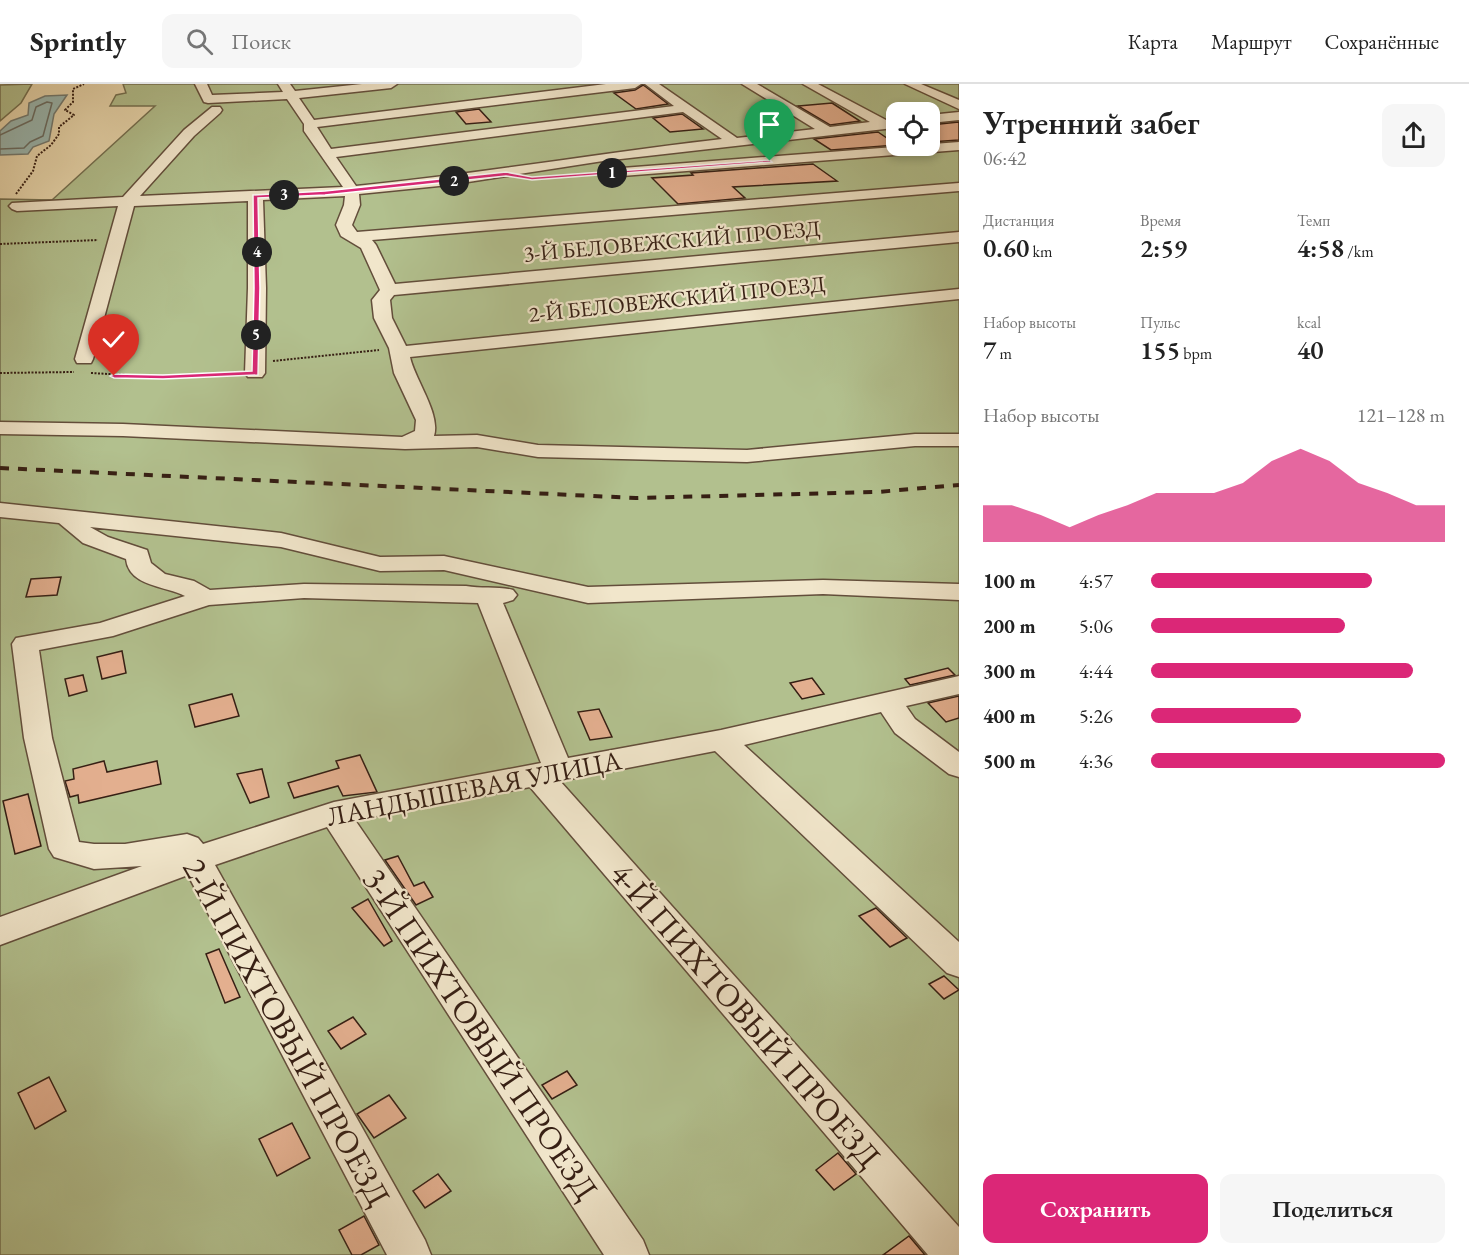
<!DOCTYPE html>
<html lang="ru">
<meta charset="utf-8">
<style>
body{margin:0;font-family:"EB Garamond",serif;background:#f6f6f6;color:#222;height:100vh;display:flex;flex-direction:column;font-size:22px;white-space:nowrap}
*{box-sizing:border-box;margin:0}
p{font-size:20px;color:#767676}
.icon{flex:none;width:33px;height:33px;fill:none;stroke:currentColor;stroke-width:2;stroke-linecap:round;stroke-linejoin:round}
.map{position:relative;flex:1;overflow:hidden}
.drawer{display:flex;flex-direction:column;background:#fff;width:510px}
.drawer>*{flex:none}
.fabs{position:absolute;left:886px;top:18px;display:grid;gap:12px}
.fabs a{display:grid;place-items:center;width:54px;height:54px;border-radius:12px;background:#fff;box-shadow:0 3px 9px #0003;font-size:30px}
.pin{position:absolute;display:grid;place-items:center;width:51px;height:51px;color:#fff;margin:-62px -26px;border-radius:50% 50% 50% 0;rotate:-45deg;box-shadow:0 0 6px #0007}
.pin .icon{rotate:45deg}
.km{position:absolute;width:30px;height:30px;margin:-15px;border-radius:50%;background:#222;color:#fff;font-size:16px;line-height:30px;text-align:center}
.round{display:grid;place-items:center;flex:none;width:63px;height:63px;border-radius:12px;background:#f6f6f6}
.overview{display:flex;align-items:center;justify-content:space-between;height:102px;padding:0 24px}
h1{font-size:33px;font-weight:600;line-height:45px}
.metrics{display:grid;grid-template-columns:repeat(3,1fr);gap:9px;height:102px;padding:6px 24px}
.metrics div{display:grid;align-content:center}
.metrics b{font-size:26px;font-weight:600}
.metrics small{font-size:16px;font-weight:400}
.metrics p{font-size:16px}
.chart{height:168px;padding:12px 24px}
.chart p{display:flex;justify-content:space-between}
.chart svg{width:100%;height:108px;margin-top:6px;fill:#db2777;opacity:.7}
.button{display:flex;gap:12px;margin-top:auto;padding:12px 24px}
.button a{flex:1;height:69px;border-radius:12px;background:#db2777;color:#fff;font-size:24px;font-weight:600;line-height:69px;text-align:center}
.button a+a{background:#f6f6f6;color:#222}
ul{padding:0 24px;list-style:none;font-size:20px}
li{display:grid;grid-template-columns:96px 72px 1fr;align-items:center;height:45px}
li i{height:15px;border-radius:8px;background:#db2777}
header{display:flex;align-items:center;gap:36px;box-sizing:border-box;height:84px;padding:0 30px;background:#fff;border-bottom:2px solid #e0e0e0}
header strong{font-size:28px}
nav{display:flex;gap:33px;margin-inline-start:auto;font-size:21px}
.search{width:420px;height:54px;background:#f6f6f6;display:flex;align-items:center;gap:15px;box-sizing:border-box;padding:0 21px;border-radius:12px;color:#767676;font-size:22px}
main{display:flex;flex:1;min-height:0}
.map>svg:first-child{display:block}
</style>
<header>
<strong>Sprintly</strong>
<div class="search"><svg class="icon" aria-label="search" viewBox="0 0 24 24"><circle cx="10" cy="10" r="6"/><path d="M15 15l6 6"/></svg>Поиск</div>
<nav><a>Карта</a><a>Маршрут</a><a>Сохранённые</a></nav>
</header>
<main>
<div class="map">
<svg width="959" height="1171" viewBox="0 0 959 1171">
<rect width="100%" height="100%" fill="#ead9af"/>
<filter id="stains"><feTurbulence type="fractalNoise" baseFrequency=".00333" numOctaves="4"/><feColorMatrix values="0 0 0 0 .2 0 0 0 0 .09 0 0 0 0 .02 0 0 0 .5 -.17"/></filter>
<radialGradient id="worn" r=".72"><stop offset=".6" stop-color="#630" stop-opacity="0"/><stop offset="1" stop-color="#630" stop-opacity=".3"/></radialGradient>
<g fill="#b2c08e" stroke="#747051" stroke-width="1.5" fill-rule="evenodd">
<polygon points="32,0 21,19 0,37 0,1"/>
<path d="M123 0H959V1171H0V115L52 116 155 22H110L116 11 126 9ZM897 28H930V62H897Z"/>
</g>
<polygon fill="#9ab9b3" stroke="#727b73" stroke-width="1.5" points="67,11 54,30 49,57 33,63 28,70 0,71 0,47 11,37 28,31 29,19 45,12"/>
<g fill="none" stroke-linecap="round" stroke-linejoin="round">
<polyline stroke="#686c64" stroke-width="1.5" points="0,51 32,36 36,23 47,18 52,19 43,52 30,58 24,64 0,65"/>
</g>
<g fill="#e3af8f" stroke="#361f14" stroke-width="1.5">
<polygon points="643,1 646,3 668,20 636,25 614,9 635,6"/>
<polygon points="832,19 860,37 830,41 798,22"/>
<polygon points="479,25 491,38 466,40 456,28"/>
<polygon points="682,30 703,45 670,48 653,34"/>
<polygon points="959,38 959,56 930,58 930,41"/>
<polygon points="878,48 897,61 831,66 814,55"/>
<polygon points="813,80 837,97 733,103 745,114 678,120 652,94 693,91 691,89"/>
<polygon points="61,493 57,511 26,513 31,495"/>
<polygon points="122,567 126,589 102,595 97,573"/>
<polygon points="948,584 955,591 910,601 905,595"/>
<polygon points="83,591 87,607 69,612 65,595"/>
<polygon points="812,594 824,610 802,615 790,599"/>
<polygon points="232,610 239,632 195,643 189,621"/>
<polygon points="959,612 959,634 946,638 928,619"/>
<polygon points="599,625 612,653 590,656 578,628"/>
<polygon points="360,671 377,708 343,712 338,702 294,714 288,699 339,684 336,677"/>
<polygon points="104,677 107,688 157,677 161,700 79,719 78,711 70,713 65,697 74,695 73,685"/>
<polygon points="262,685 269,713 250,719 237,690"/>
<polygon points="28,710 41,762 15,770 3,717"/>
<polygon points="398,772 414,802 424,798 433,813 416,821 385,776"/>
<polygon points="368,815 392,857 384,862 352,824"/>
<polygon points="876,824 907,854 890,863 859,832"/>
<polygon points="219,865 240,913 225,919 206,870"/>
<polygon points="944,892 959,906 944,915 929,900"/>
<polygon points="353,933 366,950 341,965 328,947"/>
<polygon points="567,987 577,1001 552,1015 542,1001"/>
<polygon points="49,993 66,1027 35,1045 18,1009"/>
<polygon points="389,1011 406,1034 374,1054 357,1030"/>
<polygon points="292,1039 310,1074 277,1092 259,1055"/>
<polygon points="838,1069 856,1090 834,1106 816,1086"/>
<polygon points="438,1090 451,1107 425,1124 413,1107"/>
<polygon points="364,1132 379,1161 361,1171 352,1171 339,1146"/>
<polygon points="909,1152 925,1171 883,1171"/>
</g>
<g fill="none" stroke-linecap="round" stroke-linejoin="round">
<g stroke="#634e3b" stroke-width="3">
<g id="minor">
<path d="M195 0H207L212 11 283 8 278 0H290L295 7 362 0H397L391 4 299 14 314 36 606 0H641L635 4 317 43 331 65 674 22 645 0H659L737 54 815 45 742 0H757L830 43 870 38 803 0H818L886 36 897 35V43L885 45 603 77 449 101 359 110 360 121 352 141 357 148 959 99V107L372 156 376 161 395 200 959 148V158L394 211 390 216 392 234 406 262 959 205V215L410 273C415 296 441 330 434 352L477 351 538 361 747 366 915 350H959V362H915L747 378 538 373 477 363 405 365 123 352 0 350V338L123 340 402 353 415 347 416 336 394 289 389 264 374 234 372 216 380 206 361 164 341 152 336 141 344 121 345 112 263 116 266 204 265 289 262 293H248L245 289 248 204V117L134 122 93 275 91 279H77L75 275 118 122 17 127 12 125 9 122 12 119 123 113 184 46 212 23H220L222 26 220 29 194 52 140 112 343 103 304 47V40L287 15 208 19 204 18ZM683 28 722 55C600 69 479 90 356 102L336 73Z"/>
<polygon points="905,0 921,0 959,16 959,25"/>
<polygon points="959,28 959,36 930,39 930,31"/>
<polygon points="959,58 959,66 622,92 615,88 622,84"/>
<path d="M0 419 281 449 380 473 444 472 588 503 823 496 959 500V516L823 510 588 519 444 486 380 487 281 463 90 443 108 453 147 466 151 479 165 490 194 497 210 506 304 500 466 502C481 505 499 502 513 506L517 511 513 516 503 519 568 674 721 646 959 592V610L906 622 915 635 959 668V693L949 690 895 649 881 628 744 661 959 858V893L947 889 715 667 560 697 959 1143V1171H928L530 703 355 736 643 1156 649 1171H604L327 743 215 781 425 1156 431 1171H387L188 791 0 861V833L142 782 94 785 54 773 49 765 24 654 12 560 16 554 100 539 185 512C167 502 129 503 126 475L83 459 59 439 0 433ZM304 514 478 519 541 679 334 718 203 760 198 754 187 750 125 760H94L79 758 52 654 39 566 113 552 209 521Z"/>
</g>
</g>
<g stroke="#361f14" stroke-width="2" stroke-dasharray="2 1.5" stroke-linecap="butt">
<polyline points="16,110 33,87 37,72 51,61 59,50 59,43 74,31 65,26 73,18 73,5 84,0"/>
<polyline points="0,160 98,156"/>
<polyline points="273,277 379,266"/>
<polyline points="0,289 74,288"/>
<polyline points="91,289 163,293 237,290"/>
</g>
<use href="#minor" fill="#f1e6cb" fill-rule="evenodd"/>
<polyline stroke="#361f14" stroke-width="4" stroke-dasharray="9 9" stroke-linecap="butt" points="0,384 636,414 877,408 959,401"/>
</g>
<polygon fill="#db2777" stroke="#fff" stroke-width="1.5" points="770,76 772,78 532,96 506,92 325,111 258,114 260,204 258,291 163,295 114,294 110,292 114,290 163,291 252,287 254,204 253,111 325,107 506,88 532,93"/>
<g text-anchor="middle" dominant-baseline="central" stroke-width="4.5" stroke-linejoin="round" paint-order="stroke">
<g font-size="22" fill="#361f14" stroke="#f1e6cb">
<text transform="translate(672 157) rotate(-5)">3-Й БЕЛОВЕЖСКИЙ ПРОЕЗД</text>
<text transform="translate(677 215) rotate(-6)">2-Й БЕЛОВЕЖСКИЙ ПРОЕЗД</text>
</g>
<g font-size="27" fill="#361f14" stroke="#f1e6cb">
<text transform="translate(474 704) rotate(-11)">ЛАНДЫШЕВАЯ УЛИЦА</text>
</g>
<g font-size="33" fill="#361f14" stroke="#f1e6cb">
<text transform="translate(746 931) rotate(49)">4-Й ПИХТОВЫЙ ПРОЕЗД</text>
<text transform="translate(287 948) rotate(61)">2-Й ПИХТОВЫЙ ПРОЕЗД</text>
<text transform="translate(481 950) rotate(56)">3-Й ПИХТОВЫЙ ПРОЕЗД</text>
</g>
</g>
<rect width="100%" height="100%" filter="url(#stains)"/>
<rect width="100%" height="100%" fill="url(#worn)"/>
</svg>
<div class="fabs">
<a><svg class="icon" aria-label="locate" viewBox="0 0 24 24"><circle cx="12" cy="12" r="6"/><path d="M12 2v4M12 18v4M2 12h4M18 12h4"/></svg></a>
</div>
<div class="pin" style="left:770px;top:77px;background:#1e9e55"><svg class="icon" aria-label="arrive" viewBox="0 0 24 24"><path d="M6 21V4h12l-3 4 3 4H6"/></svg></div>
<div class="pin" style="left:114px;top:292px;background:#d93025"><svg class="icon" aria-label="check" viewBox="0 0 24 24"><path d="M5 12l5 5 9-10"/></svg></div>
<b class="km" style="left:612px;top:89px">1</b>
<b class="km" style="left:454px;top:97px">2</b>
<b class="km" style="left:284px;top:111px">3</b>
<b class="km" style="left:257px;top:168px">4</b>
<b class="km" style="left:256px;top:251px">5</b>
</div>
<section class="drawer">
<div class="overview"><div><h1>Утренний забег</h1><p>06:42</p></div><a class="round"><svg class="icon" aria-label="share" viewBox="0 0 24 24"><path d="M12 15V3M7 8l5-5 5 5M5 13v7h14v-7"/></svg></a></div>
<div class="metrics">
<div><p>Дистанция</p><b>0.60<small> km</small></b></div>
<div><p>Время</p><b>2:59</b></div>
<div><p>Темп</p><b>4:58<small> /km</small></b></div>
</div>
<div class="metrics">
<div><p>Набор высоты</p><b>7<small> m</small></b></div>
<div><p>Пульс</p><b>155<small> bpm</small></b></div>
<div><p>kcal</p><b>40</b></div>
</div>
<div class="chart"><p><span>Набор высоты</span>121–128 m</p>
<svg viewBox="0 0 160 44" preserveAspectRatio="none"><path d="M0 44V29L10 29L20 33L30 38L40 33L50 29L60 24L70 24L80 24L90 20L100 11L110 6L120 11L130 20L140 24L150 29L160 29V44z"/></svg>
</div>
<ul>
<li><b>100 m</b>4:57<i style="width:75%"></i></li>
<li><b>200 m</b>5:06<i style="width:66%"></i></li>
<li><b>300 m</b>4:44<i style="width:89%"></i></li>
<li><b>400 m</b>5:26<i style="width:51%"></i></li>
<li><b>500 m</b>4:36<i style="width:100%"></i></li>
</ul>
<div class="button"><a>Сохранить</a><a>Поделиться</a></div>
</section>
</main>
